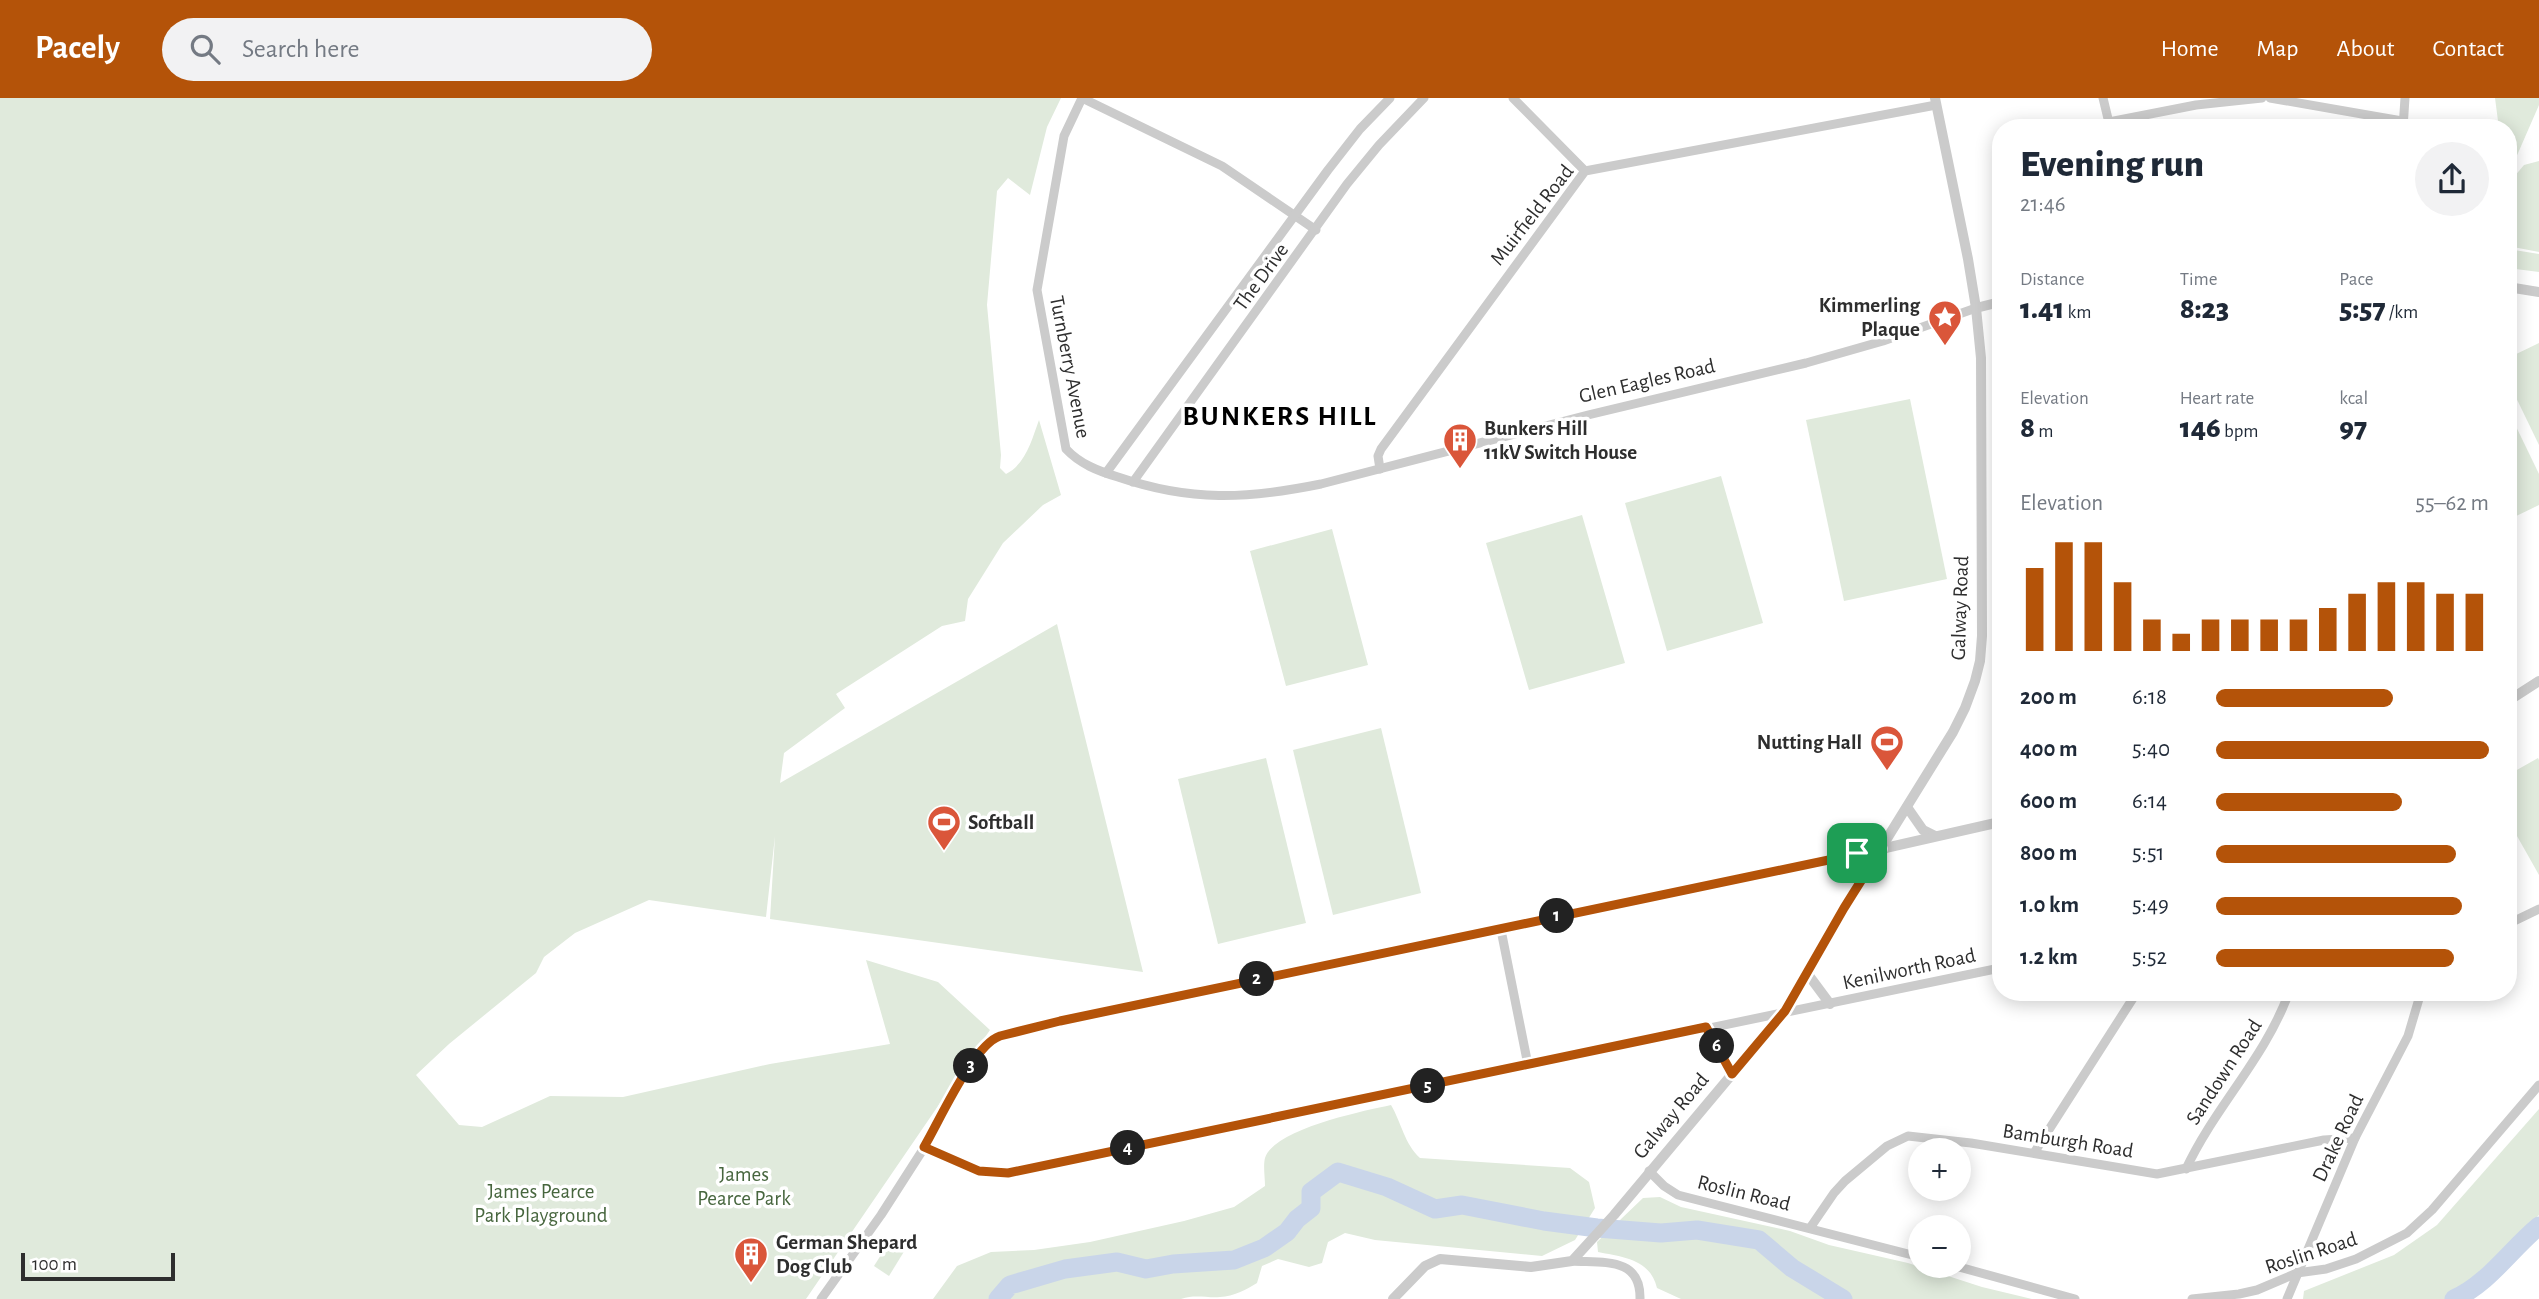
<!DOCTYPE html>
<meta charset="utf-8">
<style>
body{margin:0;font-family:"Alegreya Sans",sans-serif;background:#f2f2f3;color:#1f2937;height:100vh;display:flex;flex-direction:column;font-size:26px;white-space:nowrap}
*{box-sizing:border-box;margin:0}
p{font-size:23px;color:#747a83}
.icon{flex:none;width:38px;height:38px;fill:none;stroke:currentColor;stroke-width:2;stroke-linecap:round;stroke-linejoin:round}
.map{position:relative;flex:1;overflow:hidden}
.side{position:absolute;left:1992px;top:21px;width:525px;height:882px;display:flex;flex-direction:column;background:#fff;border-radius:28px;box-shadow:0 4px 18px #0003}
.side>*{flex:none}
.tools{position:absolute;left:1908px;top:1040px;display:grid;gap:14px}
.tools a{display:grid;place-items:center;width:63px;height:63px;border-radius:50%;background:#fff;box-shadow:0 4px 18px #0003;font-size:35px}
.scale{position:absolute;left:21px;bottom:18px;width:154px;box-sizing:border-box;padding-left:7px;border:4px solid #2e2e2e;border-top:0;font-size:19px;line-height:24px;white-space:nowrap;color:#2e2e2e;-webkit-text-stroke:5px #fff;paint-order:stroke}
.pin{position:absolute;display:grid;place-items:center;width:60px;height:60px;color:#fff;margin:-30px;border-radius:14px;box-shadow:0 4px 10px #0006}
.km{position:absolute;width:35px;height:35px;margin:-18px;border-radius:50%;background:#222;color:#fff;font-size:19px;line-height:35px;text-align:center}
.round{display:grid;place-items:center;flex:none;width:74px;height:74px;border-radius:37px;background:#f2f2f3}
.headline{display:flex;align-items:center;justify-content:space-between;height:119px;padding:0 28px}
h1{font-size:38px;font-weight:800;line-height:52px}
.metrics{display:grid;grid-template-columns:repeat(3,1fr);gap:10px;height:119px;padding:7px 28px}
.metrics div{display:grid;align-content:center}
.metrics b{font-size:30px;font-weight:800}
.metrics small{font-size:19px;font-weight:400}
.metrics p{font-size:19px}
.chart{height:196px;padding:14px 28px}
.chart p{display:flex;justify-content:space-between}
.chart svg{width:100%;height:126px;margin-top:7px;stroke:#b45309;stroke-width:6}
ul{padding:0 28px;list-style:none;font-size:23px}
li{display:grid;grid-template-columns:112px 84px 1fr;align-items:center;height:52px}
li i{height:18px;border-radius:9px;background:#b45309}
header{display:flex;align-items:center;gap:42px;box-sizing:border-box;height:98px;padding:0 35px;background:#b45309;color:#fff}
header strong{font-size:33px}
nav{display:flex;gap:38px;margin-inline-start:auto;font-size:24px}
.search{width:490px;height:63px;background:#f2f2f3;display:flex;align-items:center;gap:18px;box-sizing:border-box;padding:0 24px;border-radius:38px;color:#747a83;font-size:26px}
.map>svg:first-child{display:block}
</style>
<header>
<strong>Pacely</strong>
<div class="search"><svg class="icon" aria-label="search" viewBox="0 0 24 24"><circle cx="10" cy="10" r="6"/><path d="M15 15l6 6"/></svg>Search here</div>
<nav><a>Home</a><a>Map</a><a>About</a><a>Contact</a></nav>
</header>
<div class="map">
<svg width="2539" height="1201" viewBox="0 0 2539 1201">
<rect width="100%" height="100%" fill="#fff"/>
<g fill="#e0eadc">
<path d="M0 0H1061L1047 29 1030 97 1008 80 997 93 987 207 1001 357 1000 370 1006 376C1026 366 1032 341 1039 322L1061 397 1043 407 1003 445 968 501 965 523 942 528 836 596 845 610 784 655 780 685 1057 526 1143 874 770 821 775 738 766 819 649 802 575 835 544 859 536 875 449 946 416 977 459 1027 482 1029 550 998 623 999 770 966 890 946 866 862 938 884 990 932 806 1201H0Z"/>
<polygon points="2495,0 2539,0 2539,7 2508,78 2508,30 2496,30 2498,23"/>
<polygon points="2539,63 2539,154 2508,148 2508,86 2524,67"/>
<polygon points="2508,151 2539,156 2539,174 2508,170"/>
<polygon points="2539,245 2539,347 2508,283 2508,260"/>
<polygon points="1910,301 1947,481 1844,503 1806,322"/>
<polygon points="2508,312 2539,376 2539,407 2508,422"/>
<polygon points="1721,378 1763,525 1667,553 1625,405"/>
<polygon points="1582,417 1625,565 1529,592 1486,445"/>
<polygon points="1332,431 1368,567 1286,588 1250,453"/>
<polygon points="1381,630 1421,795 1333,817 1293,652"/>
<polygon points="1266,660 1306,825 1218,846 1178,681"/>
<polygon points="2538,660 2539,662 2539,777 2508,722 2508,677"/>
<path d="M1391 1007C1402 1026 1404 1045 1420 1060L1570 1070 1589 1084 1595 1110 1575 1142 1542 1158 1375 1142 1345 1135 1328 1144 1322 1165 1309 1169 1278 1161 1262 1168 1257 1185C1246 1192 1234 1198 1220 1199 1206 1200 1195 1196 1181 1201H933L957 1168 991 1154 1034 1152 1090 1144 1184 1123 1234 1109 1265 1088C1265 1079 1263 1068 1265 1060 1274 1031 1363 1013 1391 1007Z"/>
<polygon points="2539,1011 2539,1117 2455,1197 2445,1201 2303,1201 2304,1193 2394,1157 2437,1127"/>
<path d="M1660 1099 1681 1109 1790 1133 1829 1147 1908 1165 1982 1189 2032 1201H1681L1657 1190C1650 1161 1623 1159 1598 1154L1597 1144 1643 1100Z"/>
<polygon points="893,1138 908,1147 889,1178 874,1168"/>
</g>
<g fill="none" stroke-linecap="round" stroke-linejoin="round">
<g stroke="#c9d5e9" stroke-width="19">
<polyline points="998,1201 1010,1187 1065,1171 1117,1164 1146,1171 1173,1166 1234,1162 1264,1150 1287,1134 1297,1121 1311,1110 1311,1094 1338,1074 1387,1089 1435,1111 1462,1107 1544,1123 1597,1130 1661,1135 1697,1132 1759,1142 1792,1170 1843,1201"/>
<path d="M2454 1201C2488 1186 2511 1151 2539 1128"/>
</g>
<g stroke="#cbcbcb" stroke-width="9">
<path d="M1082 0 1064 38 1037 192 1066 351C1080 366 1098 373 1118 379 1191 404 1247 401 1321 386L1588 317 1806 265 1883 243 1976 210"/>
<polyline points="1082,0 1222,68 1316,132"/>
<polyline points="1513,0 1585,73"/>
<polyline points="2103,0 2110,29"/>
<polyline points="2270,0 2402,23"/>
<polyline points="2109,24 2196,7 2262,0"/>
<polyline points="2403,30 2405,0"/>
<polyline points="1380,371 1378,358 1381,351 1585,73 1936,7"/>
<polyline points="1106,375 1328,72 1360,31 1390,0"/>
<polyline points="1133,384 1347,86 1379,47 1424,0"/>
<polyline points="2508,826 2539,811"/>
<polyline points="1501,832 1528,967"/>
<path d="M924 1050C952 1062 977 1076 1008 1075L2000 870"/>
<polyline points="2034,1055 2137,894"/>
<path d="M2186 1071C2214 1010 2266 959 2289 894"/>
<polyline points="1649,1073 1664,1088 1678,1097 1920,1159"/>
<polyline points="1810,1130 1834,1095 1845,1083 1887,1048 1908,1038 1971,1045 2157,1076 2324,1042 2355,1040"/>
<path d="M1572 1163C1604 1165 1641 1159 1640 1201"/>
<polyline points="1952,1167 2075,1201"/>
<polyline points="821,1201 881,1117 924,1050 963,978 992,941 1060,923 1881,751"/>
<polyline points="2192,1201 2239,1196 2257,1192 2297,1175 2326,1171 2356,1161 2407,1135 2432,1112 2539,987"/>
<polyline points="2287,1201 2355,1040 2408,938 2421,894"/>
</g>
<g stroke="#cbcbcb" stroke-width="10">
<polyline points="2508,189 2539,194"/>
<polyline points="1976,210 2000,204"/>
<polyline points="2508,603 2539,583"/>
<polyline points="1907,709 1923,732 1935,738"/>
<polyline points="1881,751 2000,724"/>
<polyline points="1807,875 1830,906"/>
<polyline points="1706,929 1732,976"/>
<polyline points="1393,1201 1425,1168 1440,1161 1531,1169 1572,1163 1614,1117 1785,913 1844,810 1953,634 1965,610 1975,583 1980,563 1982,538 1981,260 1976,210 1968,161 1935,0"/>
</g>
</g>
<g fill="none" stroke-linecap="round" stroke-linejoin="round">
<g stroke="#fff" stroke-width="14">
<path id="route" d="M1881 751 1844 810 1785 913 1732 976 1706 929 1008 1075 979 1073 924 1049C939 1024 973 947 1000 938L1060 923Z"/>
</g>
<use href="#route" stroke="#b45309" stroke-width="9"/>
</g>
<defs>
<g id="sight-pin" transform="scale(1.75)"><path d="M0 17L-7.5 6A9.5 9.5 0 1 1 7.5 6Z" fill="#da563a" stroke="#fff"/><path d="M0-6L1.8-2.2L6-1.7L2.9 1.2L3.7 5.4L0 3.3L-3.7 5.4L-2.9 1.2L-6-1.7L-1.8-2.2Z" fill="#fff"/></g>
<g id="building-pin" transform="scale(1.75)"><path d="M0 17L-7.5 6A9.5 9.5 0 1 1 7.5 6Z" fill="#da563a" stroke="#fff"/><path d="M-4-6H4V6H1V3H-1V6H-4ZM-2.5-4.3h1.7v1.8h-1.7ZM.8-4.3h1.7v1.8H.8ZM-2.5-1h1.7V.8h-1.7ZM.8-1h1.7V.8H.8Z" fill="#fff"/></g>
<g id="stadium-pin" transform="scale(1.75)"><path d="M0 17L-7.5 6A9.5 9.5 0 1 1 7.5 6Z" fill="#da563a" stroke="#fff"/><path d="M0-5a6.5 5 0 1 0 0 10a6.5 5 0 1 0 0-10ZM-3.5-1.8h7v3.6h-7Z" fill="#fff"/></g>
</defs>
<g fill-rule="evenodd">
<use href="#sight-pin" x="1945" y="219"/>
<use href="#building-pin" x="1460" y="342"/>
<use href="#stadium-pin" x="1887" y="644"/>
<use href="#stadium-pin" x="944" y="724"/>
<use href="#building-pin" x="751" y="1156"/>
</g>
<g text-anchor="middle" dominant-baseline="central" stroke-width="7" stroke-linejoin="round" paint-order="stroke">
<g font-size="21" fill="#2e2e2e" stroke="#fff">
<text transform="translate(1532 117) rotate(-52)">Muirfield Road</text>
<text transform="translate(1261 179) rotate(-54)">The Drive</text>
<text transform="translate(1070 269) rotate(79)">Turnberry Avenue</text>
<text transform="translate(1647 283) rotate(-13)">Glen Eagles Road</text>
<text transform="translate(1960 510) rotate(-88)">Galway Road</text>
<text transform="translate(1909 871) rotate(-12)">Kenilworth Road</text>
<text transform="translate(2224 974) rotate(-57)">Sandown Road</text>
<text transform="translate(1671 1018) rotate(-50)">Galway Road</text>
<text transform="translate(2338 1040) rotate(-65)">Drake Road</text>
<text transform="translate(2068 1043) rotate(9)">Bamburgh Road</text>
<text transform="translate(1744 1095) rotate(14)">Roslin Road</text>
<text transform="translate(2311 1155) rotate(-18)">Roslin Road</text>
</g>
<g font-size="21" font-weight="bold" fill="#2e2e2e" stroke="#fff" text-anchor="start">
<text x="1920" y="207" text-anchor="end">Kimmerling<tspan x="1920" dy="24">Plaque</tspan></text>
<text x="1484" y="330">Bunkers Hill<tspan x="1484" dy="24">11kV Switch House</tspan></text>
<text x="1862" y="644" text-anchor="end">Nutting Hall</text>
<text x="968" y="724">Softball</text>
<text x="776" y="1144">German Shepard<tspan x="776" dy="24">Dog Club</tspan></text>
</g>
<g font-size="21" fill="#47663e" stroke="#fff">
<text x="744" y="1076">James<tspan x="744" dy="24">Pearce Park</tspan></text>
<text x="541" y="1093">James Pearce<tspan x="541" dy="24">Park Playground</tspan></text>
</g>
<g font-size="28" font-weight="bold" letter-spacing="2" fill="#000" stroke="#fff">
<text x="1280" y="319">BUNKERS HILL</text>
</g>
</g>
</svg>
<div class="tools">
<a>+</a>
<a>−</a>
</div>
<div class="scale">100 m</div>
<div class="pin" style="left:1857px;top:755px;background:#1e9e55"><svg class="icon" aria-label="arrive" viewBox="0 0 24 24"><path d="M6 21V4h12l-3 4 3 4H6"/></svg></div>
<b class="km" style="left:1557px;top:818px">1</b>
<b class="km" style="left:1257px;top:881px">2</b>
<b class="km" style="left:971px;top:968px">3</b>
<b class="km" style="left:1128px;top:1050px">4</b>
<b class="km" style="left:1428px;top:988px">5</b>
<b class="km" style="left:1717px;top:948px">6</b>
<section class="side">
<div class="headline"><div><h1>Evening run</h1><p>21:46</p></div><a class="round"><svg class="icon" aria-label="share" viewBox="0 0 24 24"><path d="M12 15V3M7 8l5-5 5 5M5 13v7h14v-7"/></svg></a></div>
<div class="metrics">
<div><p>Distance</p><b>1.41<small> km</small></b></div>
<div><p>Time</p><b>8:23</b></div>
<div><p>Pace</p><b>5:57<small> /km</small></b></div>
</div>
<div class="metrics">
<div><p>Elevation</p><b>8<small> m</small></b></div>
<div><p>Heart rate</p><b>146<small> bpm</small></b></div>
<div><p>kcal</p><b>97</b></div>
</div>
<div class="chart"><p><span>Elevation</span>55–62 m</p>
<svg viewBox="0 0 160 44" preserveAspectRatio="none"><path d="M5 44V15M15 44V6M25 44V6M35 44V20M45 44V33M55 44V38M65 44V33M75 44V33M85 44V33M95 44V33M105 44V29M115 44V24M125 44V20M135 44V20M145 44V24M155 44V24"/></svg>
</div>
<ul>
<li><b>200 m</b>6:18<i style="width:65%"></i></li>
<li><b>400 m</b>5:40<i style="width:100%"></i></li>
<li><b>600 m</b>6:14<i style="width:68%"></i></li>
<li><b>800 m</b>5:51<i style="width:88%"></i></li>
<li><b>1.0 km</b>5:49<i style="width:90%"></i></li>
<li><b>1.2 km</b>5:52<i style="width:87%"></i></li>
</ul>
</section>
</div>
